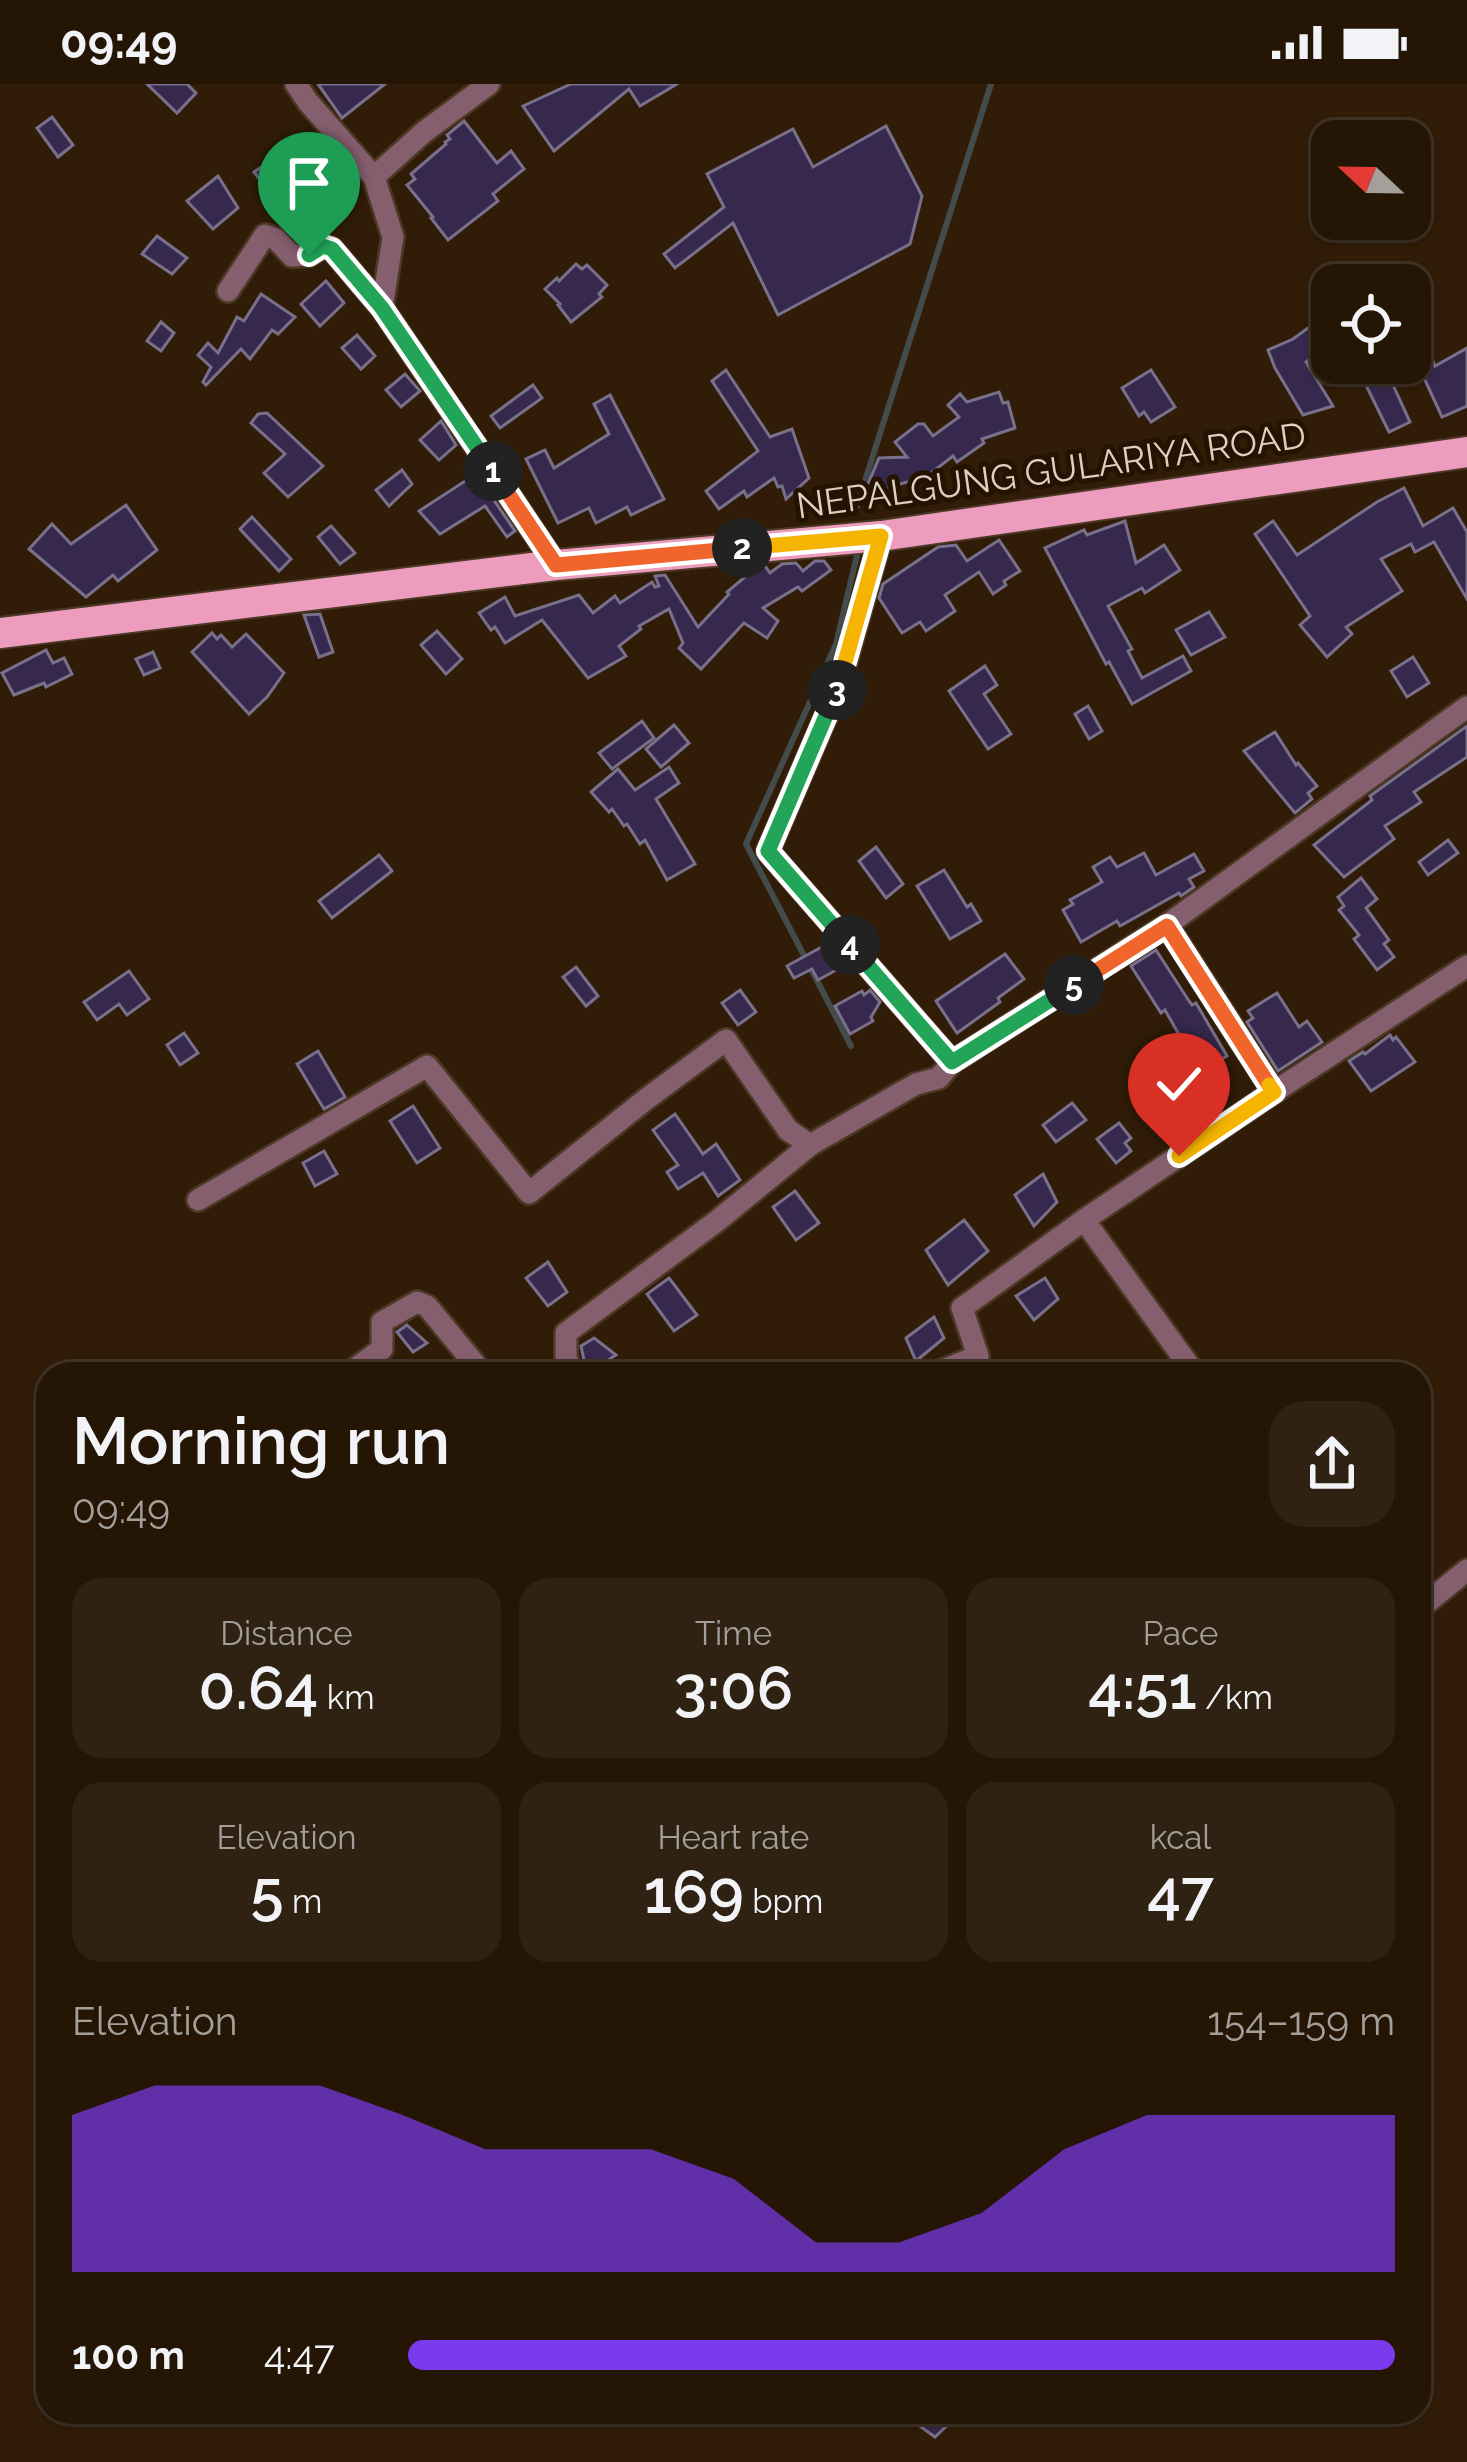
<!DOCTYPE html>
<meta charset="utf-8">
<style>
body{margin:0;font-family:Raleway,sans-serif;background:#302213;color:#f1f3f6;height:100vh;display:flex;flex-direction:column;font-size:45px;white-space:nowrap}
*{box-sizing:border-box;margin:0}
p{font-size:39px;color:#a39f9a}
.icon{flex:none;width:66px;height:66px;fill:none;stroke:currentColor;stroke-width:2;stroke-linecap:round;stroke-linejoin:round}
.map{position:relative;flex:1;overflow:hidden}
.side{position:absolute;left:36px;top:1278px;width:1395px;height:1062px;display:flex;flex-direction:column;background:#241505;border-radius:36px;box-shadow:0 3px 9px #0004,0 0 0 3px #413427}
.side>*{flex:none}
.needle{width:78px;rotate:292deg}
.controls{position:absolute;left:1311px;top:36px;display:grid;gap:24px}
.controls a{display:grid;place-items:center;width:120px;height:120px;border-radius:24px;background:#241505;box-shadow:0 3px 9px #0004,0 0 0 3px #413427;font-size:60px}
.pin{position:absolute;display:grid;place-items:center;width:102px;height:102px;color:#fff;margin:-123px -51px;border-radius:50% 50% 50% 0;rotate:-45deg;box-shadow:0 0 12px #0007}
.pin .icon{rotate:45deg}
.km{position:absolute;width:60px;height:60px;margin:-30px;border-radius:50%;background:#222;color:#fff;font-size:33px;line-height:60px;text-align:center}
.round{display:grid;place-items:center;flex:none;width:126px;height:126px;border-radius:36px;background:#302213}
.overview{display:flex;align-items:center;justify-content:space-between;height:204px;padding:0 36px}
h1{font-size:66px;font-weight:600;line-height:90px}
.metrics{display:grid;grid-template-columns:repeat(3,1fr);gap:18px;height:204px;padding:12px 36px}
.metrics div{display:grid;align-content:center;border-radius:30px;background:#302213;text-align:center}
.metrics b{font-size:60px;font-weight:600}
.metrics small{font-size:33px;font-weight:400}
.metrics p{font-size:33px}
.chart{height:336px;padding:24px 36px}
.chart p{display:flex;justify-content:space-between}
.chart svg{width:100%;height:216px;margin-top:12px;fill:#7c3aed;opacity:.7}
ul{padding:0 36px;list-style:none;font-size:39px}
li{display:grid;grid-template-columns:192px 144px 1fr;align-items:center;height:90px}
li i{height:30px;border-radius:15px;background:#7c3aed}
.status{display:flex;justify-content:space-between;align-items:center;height:84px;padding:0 60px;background:#241505;direction:ltr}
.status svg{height:33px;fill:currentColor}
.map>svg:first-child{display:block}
</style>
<div class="status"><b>09:49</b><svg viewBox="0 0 49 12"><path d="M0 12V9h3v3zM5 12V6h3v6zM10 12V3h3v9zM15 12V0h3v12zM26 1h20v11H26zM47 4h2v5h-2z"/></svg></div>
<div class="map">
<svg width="1467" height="2378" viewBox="0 0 1467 2378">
<rect width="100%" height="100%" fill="#301c07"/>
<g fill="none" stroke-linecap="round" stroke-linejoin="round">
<g stroke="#444c4b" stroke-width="6">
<polyline points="857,422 991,0"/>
<polyline points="851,962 746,760 836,560 858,467"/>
</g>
</g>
<g fill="#37294d" stroke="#79708c" stroke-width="3">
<polygon points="147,0 187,0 196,9 177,29"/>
<polygon points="318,0 385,0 342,34"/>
<polygon points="571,0 677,0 640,22 629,5 554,67 523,22"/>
<polygon points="52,33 73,61 58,73 37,44"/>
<polygon points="464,37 497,79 511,67 524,85 493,110 498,117 448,156 431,134 433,133 407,101 415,95 411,90 446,60 445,58 450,55 447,51"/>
<polygon points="886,42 922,112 910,160 778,231 733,139 675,184 664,170 724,123 707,90 793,45 813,83"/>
<polygon points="279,71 289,86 282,91 285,96 273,105 269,100 265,102 254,88"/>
<polygon points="218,92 238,124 213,145 187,117"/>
<polygon points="157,152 187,174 172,190 142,170"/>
<polygon points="576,180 582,185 587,181 607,201 599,210 602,213 571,238 558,221 560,220 545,205 557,194 559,197"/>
<polygon points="326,197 344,219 320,242 301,220"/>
<polygon points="261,210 295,233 278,250 272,246 250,275 241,265 206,301 203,298 211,283 198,271 208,259 218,269 237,233 244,237"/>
<polygon points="1319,236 1332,254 1332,260 1306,278 1333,322 1303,331 1275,284 1268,266 1293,255"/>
<polygon points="161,238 174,249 161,267 147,257"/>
<polygon points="357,251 375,272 361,285 342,264"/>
<polygon points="1467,264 1467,322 1442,333 1419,283 1433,277 1435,282"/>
<polygon points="1355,279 1383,279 1410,338 1389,348"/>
<polygon points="726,286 770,353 792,345 809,394 786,415 782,402 778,403 774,394 747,413 744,407 719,425 706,407 758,367 712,297"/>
<polygon points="1151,286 1175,323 1151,338 1144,328 1139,332 1122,304"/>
<polygon points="405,290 420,307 401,323 386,306"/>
<polygon points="533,301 542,314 500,344 491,332"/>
<polygon points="999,308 1003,319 1008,318 1015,344 982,355 984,359 957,378 953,372 926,393 889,403 889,407 865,407 879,374 907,373 895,358 918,340 924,340 933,352 959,333 948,321 960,310 967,318"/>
<polygon points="610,311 664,415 631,431 627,423 596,439 589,424 558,439 526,375 545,366 554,384 609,350 594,320"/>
<polygon points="267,329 323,382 288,413 264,389 285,370 251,339 258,330"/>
<polygon points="441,337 456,361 439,376 420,356"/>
<polygon points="402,386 412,400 389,422 376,406"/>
<polygon points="476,390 515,447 507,453 485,422 440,450 419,427"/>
<polygon points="1404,404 1423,442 1453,424 1467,448 1467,515 1434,458 1415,468 1411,460 1381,475 1402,507 1346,543 1352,550 1327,573 1300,541 1310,532 1255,450 1273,437 1297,471 1377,418"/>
<polygon points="126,421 157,466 118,497 113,491 86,513 29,465 52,440 71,460"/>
<polygon points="252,433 291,475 279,487 240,445"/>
<polygon points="1125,437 1136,479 1164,461 1180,486 1145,509 1142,504 1108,522 1132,565 1128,567 1142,594 1183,572 1191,587 1132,620 1109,578 1106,580 1045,464 1084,446 1087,451"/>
<polygon points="331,442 355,469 340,480 318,453"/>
<polygon points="999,456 1020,487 1004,497 1006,501 993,510 979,488 945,511 955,527 926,547 920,538 902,549 879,514 883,500 938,463 956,461 967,477"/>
<polygon points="815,477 824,477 831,486 802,507 798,503 763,524 778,537 767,554 744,539 701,585 679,564 683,559 669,525 639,542 641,545 619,562 626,572 588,594 542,536 505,559 495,543 491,546 479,529 505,513 515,532 579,511 593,529 615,512 620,519 652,498 655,503 659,502 655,492 665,491 698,543 729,510 727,508 746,492 765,482 770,489 782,480 796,479 803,487"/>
<polygon points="1209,528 1225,553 1191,571 1176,546"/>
<polygon points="320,530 333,568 319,573 304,531"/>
<polygon points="437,547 462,575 446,590 421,561"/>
<polygon points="212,549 217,555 221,551 232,563 246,550 284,589 267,613 249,630 192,568"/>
<polygon points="46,566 53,579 64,574 72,590 46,603 44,599 14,611 2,589"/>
<polygon points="153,568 160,584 144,591 136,575"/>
<polygon points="1413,573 1429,599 1407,613 1391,587"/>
<polygon points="985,582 997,601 984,610 1011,650 988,665 949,607"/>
<polygon points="1088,622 1102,647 1089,655 1075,630"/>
<polygon points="642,637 654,654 612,685 599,669"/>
<polygon points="674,641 689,659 661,683 646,665"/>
<polygon points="1467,642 1467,673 1414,708 1421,718 1385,742 1394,755 1344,793 1314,761 1372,716 1370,712"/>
<polygon points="1275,648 1296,681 1298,679 1317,702 1308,709 1312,715 1295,729 1244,667"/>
<polygon points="669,683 679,699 656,715 695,780 667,796 645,756 640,760 627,740 624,742 612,725 609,728 591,708 618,685 635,706"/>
<polygon points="1448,756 1458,769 1428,791 1419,778"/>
<polygon points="876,763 903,800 886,814 859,777"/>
<polygon points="1144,769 1156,791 1194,770 1204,787 1189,795 1194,803 1181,812 1179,809 1120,842 1117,837 1081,858 1063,826 1073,820 1070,816 1102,798 1093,783 1110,773 1117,783"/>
<polygon points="379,771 392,787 332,834 319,817"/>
<polygon points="944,786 967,823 971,820 981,837 950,855 917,802"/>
<polygon points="1361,794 1377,815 1366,824 1389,856 1384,860 1394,873 1377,886 1354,855 1359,851 1339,826 1344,822 1338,813"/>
<polygon points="829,859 837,872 834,874 840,884 818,896 812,885 794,894 787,882"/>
<polygon points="1156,866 1189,917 1192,921 1196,919 1227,972 1202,986 1185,955 1182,956 1165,926 1161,929 1131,882"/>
<polygon points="1005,870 1024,895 998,914 1000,918 957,949 936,917"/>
<polygon points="576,883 598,912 586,922 563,893"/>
<polygon points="129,887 149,915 127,931 119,920 97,936 84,918"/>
<polygon points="740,906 756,928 738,941 722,919"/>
<polygon points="870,906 880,918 871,933 873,937 850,950 835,922 862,907 864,911"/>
<polygon points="1277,909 1299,943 1307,937 1322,958 1278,987 1247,938 1253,934 1248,927"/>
<polygon points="184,949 198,969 180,981 167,961"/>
<polygon points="1390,951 1393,956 1396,953 1415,978 1371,1007 1349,977 1363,968 1365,970"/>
<polygon points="318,967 345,1013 324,1025 297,980"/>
<polygon points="1072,1019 1086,1036 1056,1058 1043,1041"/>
<polygon points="413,1022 440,1064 417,1079 390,1037"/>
<polygon points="675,1030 703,1070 716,1060 740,1096 718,1112 703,1089 678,1105 667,1088 678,1081 653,1046"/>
<polygon points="1119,1039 1131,1054 1125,1059 1131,1067 1116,1079 1097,1055"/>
<polygon points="324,1067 337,1090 315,1102 303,1079"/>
<polygon points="1043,1090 1057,1118 1034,1142 1015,1111"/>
<polygon points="795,1107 819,1139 796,1156 773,1123"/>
<polygon points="964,1136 988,1167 948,1201 926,1166"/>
<polygon points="548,1178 567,1208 548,1222 526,1194"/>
<polygon points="669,1194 697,1231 674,1247 647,1210"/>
<polygon points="1045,1194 1058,1215 1034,1236 1016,1212"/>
<polygon points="934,1233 944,1254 916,1277 906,1254"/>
<polygon points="407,1241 427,1259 413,1268 397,1248"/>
<polygon points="594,1254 616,1271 587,1290 581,1262"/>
<polygon points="926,2328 961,2328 935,2353 914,2338"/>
</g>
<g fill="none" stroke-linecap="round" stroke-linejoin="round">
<g stroke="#4c3925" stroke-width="26">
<g id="minor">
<polyline points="296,0 308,18 374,93 393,153 382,224 556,481"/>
<polyline points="374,93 424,48 489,0"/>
<polyline points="228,207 265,151 276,155 292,172 309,171 324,162 332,165 382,224"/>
<polyline points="881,452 839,602 768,767 952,978 1167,841 1274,1008 1467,882"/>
<polyline points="1167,841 1467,623"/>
<polyline points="198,1116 427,982 529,1109 645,1016 726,956 788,1046 810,1061"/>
<polyline points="1084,1136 1195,1290"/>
<polyline points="348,1290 382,1265 382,1238 417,1218 427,1222 483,1290"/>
<polyline points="572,1290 566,1273 566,1249 717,1137 810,1061 916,1000 939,994 952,978"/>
<polyline points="933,1290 978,1272 962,1224 1084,1136 1274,1008"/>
<polyline points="1419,1525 1467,1486"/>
</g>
</g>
<g stroke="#4c3925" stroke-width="34">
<polyline id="primary" points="0,549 556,481 881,452 1467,368"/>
</g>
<use href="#minor" stroke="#865f6f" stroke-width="21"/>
<use href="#primary" stroke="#ed9cbe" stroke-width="30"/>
</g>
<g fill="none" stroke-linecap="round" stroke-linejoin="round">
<g stroke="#fff" stroke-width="24">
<polyline id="split-1" points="309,171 323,162 332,165 382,224 493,387"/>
</g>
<g stroke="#fff" stroke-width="24">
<polyline id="split-2" points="493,387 556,481 742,464"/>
</g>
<g stroke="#fff" stroke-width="24">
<polyline id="split-3" points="742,464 881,452 837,606"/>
</g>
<g stroke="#fff" stroke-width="24">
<polyline id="split-4" points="837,606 768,767 850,861"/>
</g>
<g stroke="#fff" stroke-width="24">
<polyline id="split-5" points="850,861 952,978 1074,901"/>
</g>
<g stroke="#fff" stroke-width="24">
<polyline id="split-6" points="1074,901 1167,842 1269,1001"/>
</g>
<g stroke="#fff" stroke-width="24">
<polyline id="split-7" points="1179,1072 1274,1008 1269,1001"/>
</g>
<use href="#split-1" stroke="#22a559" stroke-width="15"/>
<use href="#split-2" stroke="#f0652b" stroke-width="15"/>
<use href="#split-3" stroke="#f5b400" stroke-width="15"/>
<use href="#split-4" stroke="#22a559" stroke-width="15"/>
<use href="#split-5" stroke="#22a559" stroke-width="15"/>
<use href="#split-6" stroke="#f0652b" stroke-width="15"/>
<use href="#split-7" stroke="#f5b400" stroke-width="15"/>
</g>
<g text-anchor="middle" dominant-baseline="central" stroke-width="10" stroke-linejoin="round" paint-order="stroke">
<g font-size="36" fill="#ddcfc3" stroke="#251301">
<text transform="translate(1051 386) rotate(-8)">NEPALGUNG GULARIYA ROAD</text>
</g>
</g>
</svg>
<div class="controls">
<a><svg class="needle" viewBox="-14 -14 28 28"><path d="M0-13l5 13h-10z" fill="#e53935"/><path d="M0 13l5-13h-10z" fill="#a39f9a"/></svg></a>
<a><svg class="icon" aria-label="locate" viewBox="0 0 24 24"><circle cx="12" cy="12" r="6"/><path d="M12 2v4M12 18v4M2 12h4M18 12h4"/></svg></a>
</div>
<div class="pin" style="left:309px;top:171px;background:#1e9e55"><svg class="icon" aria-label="arrive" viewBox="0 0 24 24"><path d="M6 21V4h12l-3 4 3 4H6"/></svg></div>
<div class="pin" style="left:1179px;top:1072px;background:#d93025"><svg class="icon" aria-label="check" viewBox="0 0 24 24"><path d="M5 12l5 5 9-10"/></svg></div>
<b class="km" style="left:493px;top:387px">1</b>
<b class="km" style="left:742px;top:464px">2</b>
<b class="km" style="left:837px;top:606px">3</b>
<b class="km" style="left:850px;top:861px">4</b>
<b class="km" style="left:1074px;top:901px">5</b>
<section class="side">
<div class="overview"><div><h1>Morning run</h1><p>09:49</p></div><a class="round"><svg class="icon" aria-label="share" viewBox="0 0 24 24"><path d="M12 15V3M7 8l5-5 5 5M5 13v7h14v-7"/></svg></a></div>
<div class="metrics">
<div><p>Distance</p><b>0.64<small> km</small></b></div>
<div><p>Time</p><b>3:06</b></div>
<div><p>Pace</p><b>4:51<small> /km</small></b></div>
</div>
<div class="metrics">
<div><p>Elevation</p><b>5<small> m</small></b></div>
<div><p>Heart rate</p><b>169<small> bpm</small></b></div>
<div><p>kcal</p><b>47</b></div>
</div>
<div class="chart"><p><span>Elevation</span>154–159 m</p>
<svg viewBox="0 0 160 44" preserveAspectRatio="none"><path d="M0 44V12L10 6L20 6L30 6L40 12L50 19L60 19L70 19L80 25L90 38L100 38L110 32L120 19L130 12L140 12L150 12L160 12V44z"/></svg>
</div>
<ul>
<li><b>100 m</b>4:47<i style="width:100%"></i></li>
</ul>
</section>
</div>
